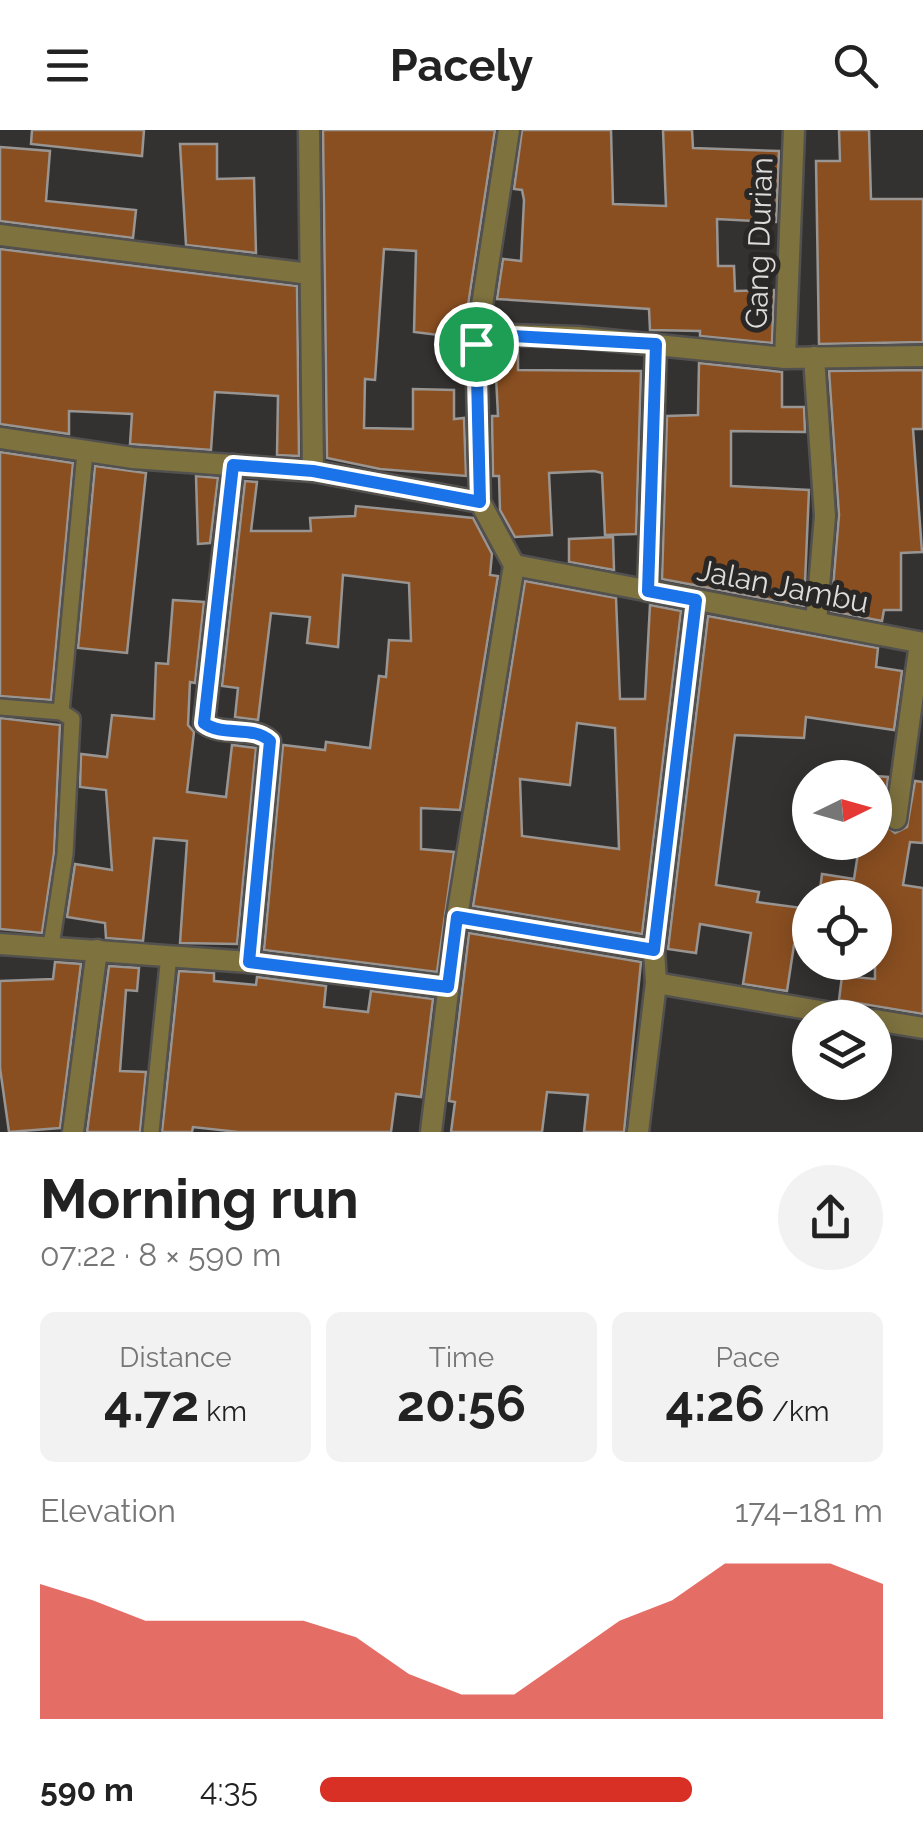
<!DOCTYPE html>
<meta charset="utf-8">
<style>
body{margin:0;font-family:Raleway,sans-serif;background:#f2f2f2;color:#222;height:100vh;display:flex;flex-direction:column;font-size:38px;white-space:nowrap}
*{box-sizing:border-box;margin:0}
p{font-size:32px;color:#767676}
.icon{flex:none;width:55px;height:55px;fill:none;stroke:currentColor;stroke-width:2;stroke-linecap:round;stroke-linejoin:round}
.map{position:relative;height:1002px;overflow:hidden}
.side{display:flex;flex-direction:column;background:#fff;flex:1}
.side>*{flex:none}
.needle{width:65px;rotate:85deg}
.controls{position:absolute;left:792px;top:630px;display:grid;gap:20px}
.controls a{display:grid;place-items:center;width:100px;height:100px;border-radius:50%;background:#fff;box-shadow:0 5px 25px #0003;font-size:50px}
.pin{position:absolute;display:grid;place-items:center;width:85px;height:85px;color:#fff;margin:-42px;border:5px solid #fff;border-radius:50%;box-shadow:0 2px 10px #0007}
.round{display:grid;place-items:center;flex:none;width:105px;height:105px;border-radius:52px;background:#f2f2f2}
.summary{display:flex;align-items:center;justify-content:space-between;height:170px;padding:0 40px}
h1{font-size:55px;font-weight:700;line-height:75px}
.metrics{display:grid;grid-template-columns:repeat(3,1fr);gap:15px;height:170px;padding:10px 40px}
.metrics div{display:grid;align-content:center;border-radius:15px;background:#f2f2f2;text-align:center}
.metrics b{font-size:50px;font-weight:700}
.metrics small{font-size:28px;font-weight:400}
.metrics p{font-size:28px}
.chart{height:280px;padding:20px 40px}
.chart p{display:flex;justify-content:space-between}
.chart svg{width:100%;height:180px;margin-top:10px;fill:#d93025;opacity:.7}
ul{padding:0 40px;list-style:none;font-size:32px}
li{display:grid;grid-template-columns:160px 120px 1fr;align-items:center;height:75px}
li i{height:25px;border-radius:12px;background:#d93025}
header{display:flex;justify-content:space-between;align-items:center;height:130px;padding:0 40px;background:#fff;font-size:45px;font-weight:700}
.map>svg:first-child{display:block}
</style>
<header><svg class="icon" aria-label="menu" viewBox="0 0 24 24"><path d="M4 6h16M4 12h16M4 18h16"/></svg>Pacely<svg class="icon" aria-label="search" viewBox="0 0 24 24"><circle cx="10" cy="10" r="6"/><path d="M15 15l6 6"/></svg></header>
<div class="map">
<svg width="923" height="1002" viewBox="0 0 923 1002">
<rect width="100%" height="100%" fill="#343230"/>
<g fill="#8a4f21" stroke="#999592" stroke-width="2.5" fill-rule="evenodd">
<polygon points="32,0 144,0 142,26 31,14"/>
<polygon points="323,0 495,0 463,208 414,202 416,121 384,119 375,250 365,249 364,298 413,299 413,259 454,260 454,289 464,288 466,346 380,339 327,328"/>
<polygon points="522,0 611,0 613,74 666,76 663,0 692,0 693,18 779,21 776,92 717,89 718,136 734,136 735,161 774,160 772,213 700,206 700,201 650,200 649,179 497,169 503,129 521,131 524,70 522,60 514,59"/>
<polygon points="839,0 869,0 871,69 923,69 923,212 819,214 816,31 840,31"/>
<polygon points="180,14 217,14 217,49 254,48 256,123 186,115"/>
<polygon points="0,17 50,21 46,71 136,80 133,108 0,91"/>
<polygon points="0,119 297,156 299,326 277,325 278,266 215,262 211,320 130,314 132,284 69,281 69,304 0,294"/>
<polygon points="490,218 518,219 518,240 641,241 636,404 605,405 602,343 594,341 549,343 552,405 515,407 500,380 499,346 493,346 492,286 498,286 496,246 491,246"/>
<polygon points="699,233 782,242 782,277 804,277 805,302 731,301 731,356 809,360 804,476 662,449 667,286 698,285"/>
<polygon points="923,240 923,299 913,299 922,422 901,423 901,480 884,480 882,491 831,481 839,385 829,241"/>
<polygon points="0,322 73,333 51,570 0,566"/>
<polygon points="95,336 146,343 127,523 78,518"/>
<polygon points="196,346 218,348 210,413 198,414"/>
<polygon points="245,351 257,352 251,401 311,401 310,388 355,386 356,376 473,388 492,424 490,445 498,446 460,680 421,678 421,719 454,722 437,842 264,820 283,615 325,620 326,612 370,618 379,546 386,547 389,510 411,511 409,453 343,445 338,517 307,513 310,487 271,483 258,590 235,587 238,558 222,556"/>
<polygon points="613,407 614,440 569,432 569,409"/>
<path d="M525 451 616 468 620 569H645L650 475 681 481 642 804 473 776ZM577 593 615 598 619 719 522 706 520 649 570 655Z"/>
<polygon points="173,470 204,472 195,553 190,552 188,595 194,602 187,662 226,667 232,615 256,618 237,814 180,813 187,711 154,708 143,811 106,808 105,793 67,787 75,734 112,740 106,660 80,657 81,624 107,627 112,585 154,589 156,533 168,534"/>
<polygon points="708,486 878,518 876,537 902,541 894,600 806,587 804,608 735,605 716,755 759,762 757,772 810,779 810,817 794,815 787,861 743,854 751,803 700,794 696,823 668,819"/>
<polygon points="0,588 60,595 54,723 42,803 0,799"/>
<polygon points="875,646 888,647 883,693 895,703 907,697 915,651 923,652 923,713 910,712 903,755 923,758 923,884 839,870 842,846 875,849 875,768 819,768 822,744 854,749 859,717 875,712"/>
<polygon points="469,803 641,832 624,1002 584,1002 588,965 547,962 542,1002 451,1002 455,972 449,971"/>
<polygon points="55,832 81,834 60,998 9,1002 0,938 0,851 53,849"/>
<polygon points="109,836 139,838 137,861 126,860 120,941 146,942 140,1002 87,1002"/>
<polygon points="179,841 214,843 214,851 256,855 257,847 326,856 324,877 368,882 371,861 433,869 421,967 396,964 391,1002 238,1002 193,997 192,1002 162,1002"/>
</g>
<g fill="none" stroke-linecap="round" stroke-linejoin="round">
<g stroke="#52514f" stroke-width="20">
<g id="lane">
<polyline points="0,577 61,582 72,589 65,724 51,816"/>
<polyline points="61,582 85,322"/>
<polyline points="151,1002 169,825"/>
</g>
</g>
<g stroke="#52514f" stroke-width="25">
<g id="street">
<polyline points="309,0 313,341"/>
<polyline points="0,105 310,144"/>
<polyline points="476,204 578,207 785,228 923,226"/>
<polyline points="814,227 825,386 816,492"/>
<polyline points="785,228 794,0"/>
<polyline points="0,308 133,328 313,341 480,372"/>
<path d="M233 335 204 593C222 607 253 595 270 611L249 832"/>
<polyline points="514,435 923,513"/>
<polyline points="648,461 656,215"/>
<polyline points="896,689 920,513"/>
<polyline points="457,787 654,820"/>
<polyline points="0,814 249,832 448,857"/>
<polyline points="656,853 861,888"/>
<polyline points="875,890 923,898"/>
<polyline points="73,1002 97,820"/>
<polyline points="431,1002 457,787 514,435 480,372 476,214 509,0"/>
<polyline points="638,1002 656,853 654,820 696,470"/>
</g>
</g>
<use href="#lane" stroke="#7e723f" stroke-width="15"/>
<use href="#street" stroke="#7e723f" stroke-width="20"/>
</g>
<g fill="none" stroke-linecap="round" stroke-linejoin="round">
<g stroke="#fff" stroke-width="20">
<path id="route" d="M476 204 656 214 648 461 696 470 654 820 457 787 448 857 249 832 270 611C253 595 222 607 204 593L233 335 313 341 480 372Z"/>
</g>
<use href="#route" stroke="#1a73e8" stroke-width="12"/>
</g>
<g text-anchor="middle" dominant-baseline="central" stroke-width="10" stroke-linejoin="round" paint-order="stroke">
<g font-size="30" fill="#dddcda" stroke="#2a2826">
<text transform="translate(759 113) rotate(-88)">Gang Durian</text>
<text transform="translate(783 456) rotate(11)">Jalan Jambu</text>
</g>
</g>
</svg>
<div class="controls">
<a><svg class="needle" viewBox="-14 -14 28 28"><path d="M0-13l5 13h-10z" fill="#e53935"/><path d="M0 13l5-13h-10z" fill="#767676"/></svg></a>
<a><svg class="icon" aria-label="locate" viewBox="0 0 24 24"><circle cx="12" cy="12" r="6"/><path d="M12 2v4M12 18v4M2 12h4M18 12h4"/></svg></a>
<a><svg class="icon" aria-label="layers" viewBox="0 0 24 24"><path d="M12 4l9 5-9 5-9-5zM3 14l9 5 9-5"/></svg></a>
</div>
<div class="pin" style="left:476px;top:214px;background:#1e9e55"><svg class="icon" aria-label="arrive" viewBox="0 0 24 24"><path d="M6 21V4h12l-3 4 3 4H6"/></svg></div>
</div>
<section class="side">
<div class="summary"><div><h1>Morning run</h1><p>07:22 · 8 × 590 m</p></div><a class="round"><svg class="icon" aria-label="share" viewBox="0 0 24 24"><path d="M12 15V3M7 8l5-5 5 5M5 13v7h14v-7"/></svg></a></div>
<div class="metrics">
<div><p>Distance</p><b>4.72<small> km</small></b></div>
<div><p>Time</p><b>20:56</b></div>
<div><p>Pace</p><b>4:26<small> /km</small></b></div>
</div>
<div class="chart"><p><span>Elevation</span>174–181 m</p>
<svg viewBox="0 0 160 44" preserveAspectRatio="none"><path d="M0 44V11L10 15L20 20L30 20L40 20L50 20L60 24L70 33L80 38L90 38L100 29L110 20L120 15L130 6L140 6L150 6L160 11V44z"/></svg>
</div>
<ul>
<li><b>590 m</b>4:35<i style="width:66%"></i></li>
</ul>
</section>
